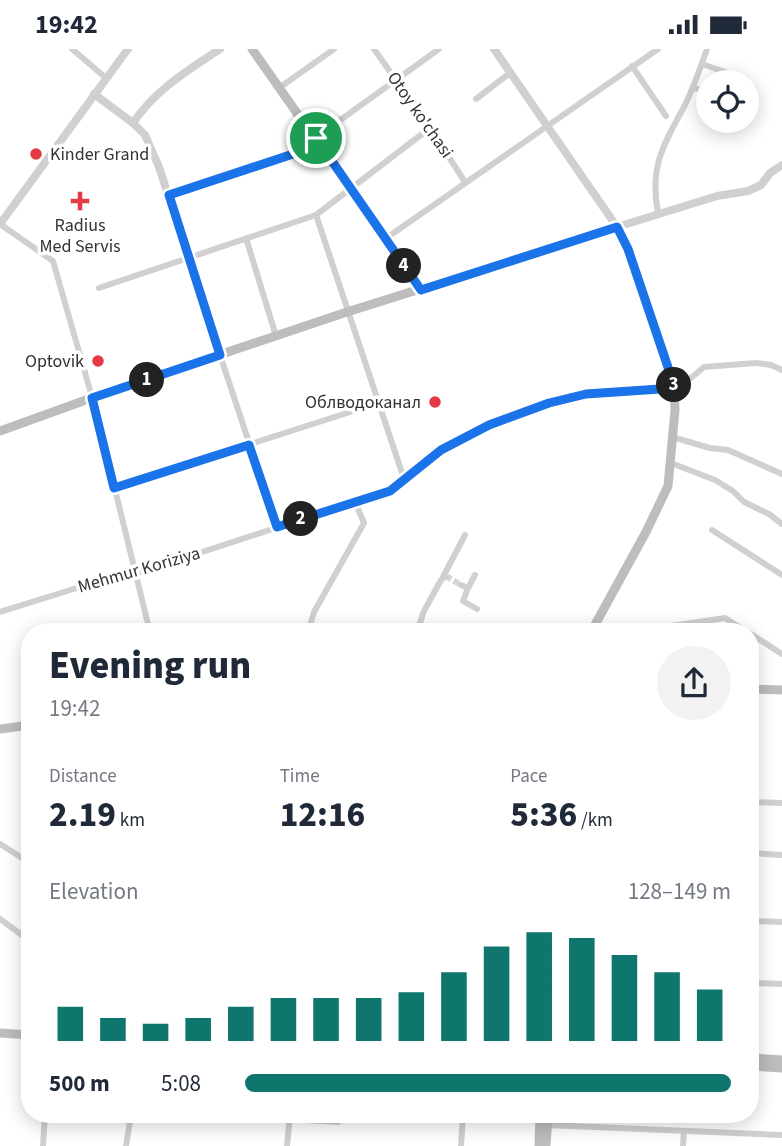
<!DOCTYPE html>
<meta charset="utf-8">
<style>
body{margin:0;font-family:"Source Sans 3",sans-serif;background:#f2f2f3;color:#1f2937;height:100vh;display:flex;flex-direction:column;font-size:26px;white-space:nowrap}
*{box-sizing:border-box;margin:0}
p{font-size:23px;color:#747a83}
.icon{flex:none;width:38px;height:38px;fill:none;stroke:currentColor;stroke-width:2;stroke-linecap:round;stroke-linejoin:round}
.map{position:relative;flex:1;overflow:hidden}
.drawer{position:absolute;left:21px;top:574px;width:738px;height:500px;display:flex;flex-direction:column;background:#fff;border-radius:28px;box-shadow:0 4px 18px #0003}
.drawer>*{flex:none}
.fabs{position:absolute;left:696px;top:21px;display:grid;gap:14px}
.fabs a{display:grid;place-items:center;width:63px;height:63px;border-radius:50%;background:#fff;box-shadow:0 4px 18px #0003;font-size:35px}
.pin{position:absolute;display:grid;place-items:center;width:60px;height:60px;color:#fff;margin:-30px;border:4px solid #fff;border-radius:50%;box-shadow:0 2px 7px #0007}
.km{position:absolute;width:35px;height:35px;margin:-18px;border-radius:50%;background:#222;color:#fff;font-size:19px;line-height:35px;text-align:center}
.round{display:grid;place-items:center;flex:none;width:74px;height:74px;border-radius:37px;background:#f2f2f3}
.overview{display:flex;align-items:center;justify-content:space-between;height:119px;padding:0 28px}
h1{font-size:38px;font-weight:800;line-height:52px}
.metrics{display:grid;grid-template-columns:repeat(3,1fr);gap:10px;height:119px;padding:7px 28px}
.metrics div{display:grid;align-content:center}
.metrics b{font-size:35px;font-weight:800}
.metrics small{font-size:19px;font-weight:400}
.metrics p{font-size:19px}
.chart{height:196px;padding:14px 28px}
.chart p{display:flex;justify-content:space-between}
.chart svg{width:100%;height:126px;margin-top:7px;stroke:#0f766e;stroke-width:6}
ul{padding:0 28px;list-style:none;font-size:23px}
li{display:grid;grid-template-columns:112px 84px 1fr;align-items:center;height:52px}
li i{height:18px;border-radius:9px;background:#0f766e}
.status{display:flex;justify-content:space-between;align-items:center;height:49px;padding:0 35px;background:#fff;direction:ltr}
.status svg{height:19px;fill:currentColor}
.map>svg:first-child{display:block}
</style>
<div class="status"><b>19:42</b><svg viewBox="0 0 49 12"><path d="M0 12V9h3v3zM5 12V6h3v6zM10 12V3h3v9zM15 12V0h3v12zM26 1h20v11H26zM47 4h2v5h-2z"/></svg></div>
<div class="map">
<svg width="782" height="1097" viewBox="0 0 782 1097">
<rect width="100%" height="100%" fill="#fff"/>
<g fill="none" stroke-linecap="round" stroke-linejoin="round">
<polyline stroke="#d6d6d6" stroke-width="6" stroke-dasharray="6 3" stroke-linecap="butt" points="446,527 461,536"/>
<g stroke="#d0d0d0" stroke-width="6">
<polyline points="72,0 106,29"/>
<polyline points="374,0 430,79 465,133"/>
<polyline points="702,15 745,30"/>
<polyline points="632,17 666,67"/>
<polyline points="693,38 709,45"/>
<polyline points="279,39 334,0"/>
<polyline points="476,50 510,24"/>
<polyline points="168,146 293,105 439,0"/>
<path d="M658 164C649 117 664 95 685 56 694 38 700 19 707 0"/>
<polyline points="316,166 404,430"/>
<polyline points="0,175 53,212 94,355 150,583"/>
<polyline points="246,189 276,287"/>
<polyline points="385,190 658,0"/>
<polyline points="99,239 316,166 430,79"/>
<polyline points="220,306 277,478"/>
<polyline points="672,388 710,399 728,401 782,425"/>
<polyline points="671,414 715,431 733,442 744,453 769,465 782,475"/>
<polyline points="114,439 378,354"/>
<polyline points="712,481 782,526"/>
<polyline points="443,528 465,486"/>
<polyline points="461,536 468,539 475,526"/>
<polyline points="468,539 463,552 477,560"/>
<polyline points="0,563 80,538 135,525 355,453"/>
<polyline points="311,583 311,573 314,563 364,474 355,453 390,442 441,401 489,376 549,353 586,345 666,338 691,329 704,318 756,314 771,316 782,321"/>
<polyline points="417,583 424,562 441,531 446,527"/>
<polyline points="631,583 725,569 747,583"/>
<polyline points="751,585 782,605"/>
<polyline points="751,753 782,754"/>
<polyline points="0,795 30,814"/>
<polyline points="751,804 782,806"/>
<polyline points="0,870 30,892"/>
<polyline points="751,872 782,873"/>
<polyline points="751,934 782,935"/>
<polyline points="289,1070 338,1073"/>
<polyline points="547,1076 782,1086"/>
<polyline points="43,1097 45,1066"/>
<polyline points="126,1097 131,1066"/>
<polyline points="287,1097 290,1066"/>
<polyline points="461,1097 463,1066"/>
<polyline points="683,1097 684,1082"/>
</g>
<g stroke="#d0d0d0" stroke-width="8">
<polyline points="494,0 617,178 717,147 748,142 761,136 770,124 782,116"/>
<polyline points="94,45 133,74 145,86 159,118 220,306"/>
<path d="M133 74C155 41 187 22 220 0"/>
<polyline points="0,175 128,0"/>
</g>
<g stroke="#bdbdbd" stroke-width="9">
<polyline points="252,0 421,241"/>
<polyline points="0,382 97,347 347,263 617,178 628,200 674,336 675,361 668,437 646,483 591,583"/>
<polyline points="751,640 782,641"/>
<polyline points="0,680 30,676"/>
<polyline points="0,984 30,986"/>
<polyline points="751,1009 782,1011"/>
<polyline points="751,1017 782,1019"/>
<polyline points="539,1097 540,1066"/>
<polyline points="546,1097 548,1066"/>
</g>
</g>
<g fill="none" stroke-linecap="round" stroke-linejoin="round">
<g stroke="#fff" stroke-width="14">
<polygon id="route" points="316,89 421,241 617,178 628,200 674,336 660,340 586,345 549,354 489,376 441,401 390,442 277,478 249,396 114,439 92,349 220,306 169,146 293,105"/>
</g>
<use href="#route" stroke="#1a73e8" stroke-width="9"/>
</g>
<g fill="#e63946" stroke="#fff" stroke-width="2.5">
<circle cx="36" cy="105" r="7"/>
<path d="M76.5 141.5h7v7h7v7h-7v7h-7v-7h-7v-7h7z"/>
<circle cx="98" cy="312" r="7"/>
<circle cx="435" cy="353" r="7"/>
</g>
<g text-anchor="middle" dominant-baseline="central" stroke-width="7" stroke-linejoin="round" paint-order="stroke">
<g font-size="18" fill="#333" stroke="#fff">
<text transform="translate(420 66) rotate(55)">Otoy ko'chasi</text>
<text transform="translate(139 521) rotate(-16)">Mehmur Koriziya</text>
</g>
<g font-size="18" fill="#333" stroke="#fff" text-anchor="end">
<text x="50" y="105" text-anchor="start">Kinder Grand</text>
<text x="80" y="176" text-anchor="middle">Radius<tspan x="80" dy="21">Med Servis</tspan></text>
<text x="84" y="312">Optovik</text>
<text x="421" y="353">Облводоканал</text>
</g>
</g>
</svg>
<div class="fabs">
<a><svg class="icon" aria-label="locate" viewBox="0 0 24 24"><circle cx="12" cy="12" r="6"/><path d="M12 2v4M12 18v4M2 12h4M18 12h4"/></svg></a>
</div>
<div class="pin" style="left:316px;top:89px;background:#1e9e55"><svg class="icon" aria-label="arrive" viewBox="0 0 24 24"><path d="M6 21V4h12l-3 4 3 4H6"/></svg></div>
<b class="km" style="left:147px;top:331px">1</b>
<b class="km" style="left:301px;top:470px">2</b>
<b class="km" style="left:674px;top:336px">3</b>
<b class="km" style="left:404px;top:217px">4</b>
<section class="drawer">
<div class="overview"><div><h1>Evening run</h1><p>19:42</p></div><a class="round"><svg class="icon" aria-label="share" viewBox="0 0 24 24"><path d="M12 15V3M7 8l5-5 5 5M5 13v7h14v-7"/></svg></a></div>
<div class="metrics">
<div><p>Distance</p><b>2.19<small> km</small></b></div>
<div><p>Time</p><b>12:16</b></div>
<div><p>Pace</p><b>5:36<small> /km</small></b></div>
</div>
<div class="chart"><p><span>Elevation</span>128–149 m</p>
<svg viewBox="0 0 160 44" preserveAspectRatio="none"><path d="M5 44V32M15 44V36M25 44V38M35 44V36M45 44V32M55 44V29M65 44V29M75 44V29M85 44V27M95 44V20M105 44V11M115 44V6M125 44V8M135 44V14M145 44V20M155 44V26"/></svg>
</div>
<ul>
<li><b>500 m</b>5:08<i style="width:100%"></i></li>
</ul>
</section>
</div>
